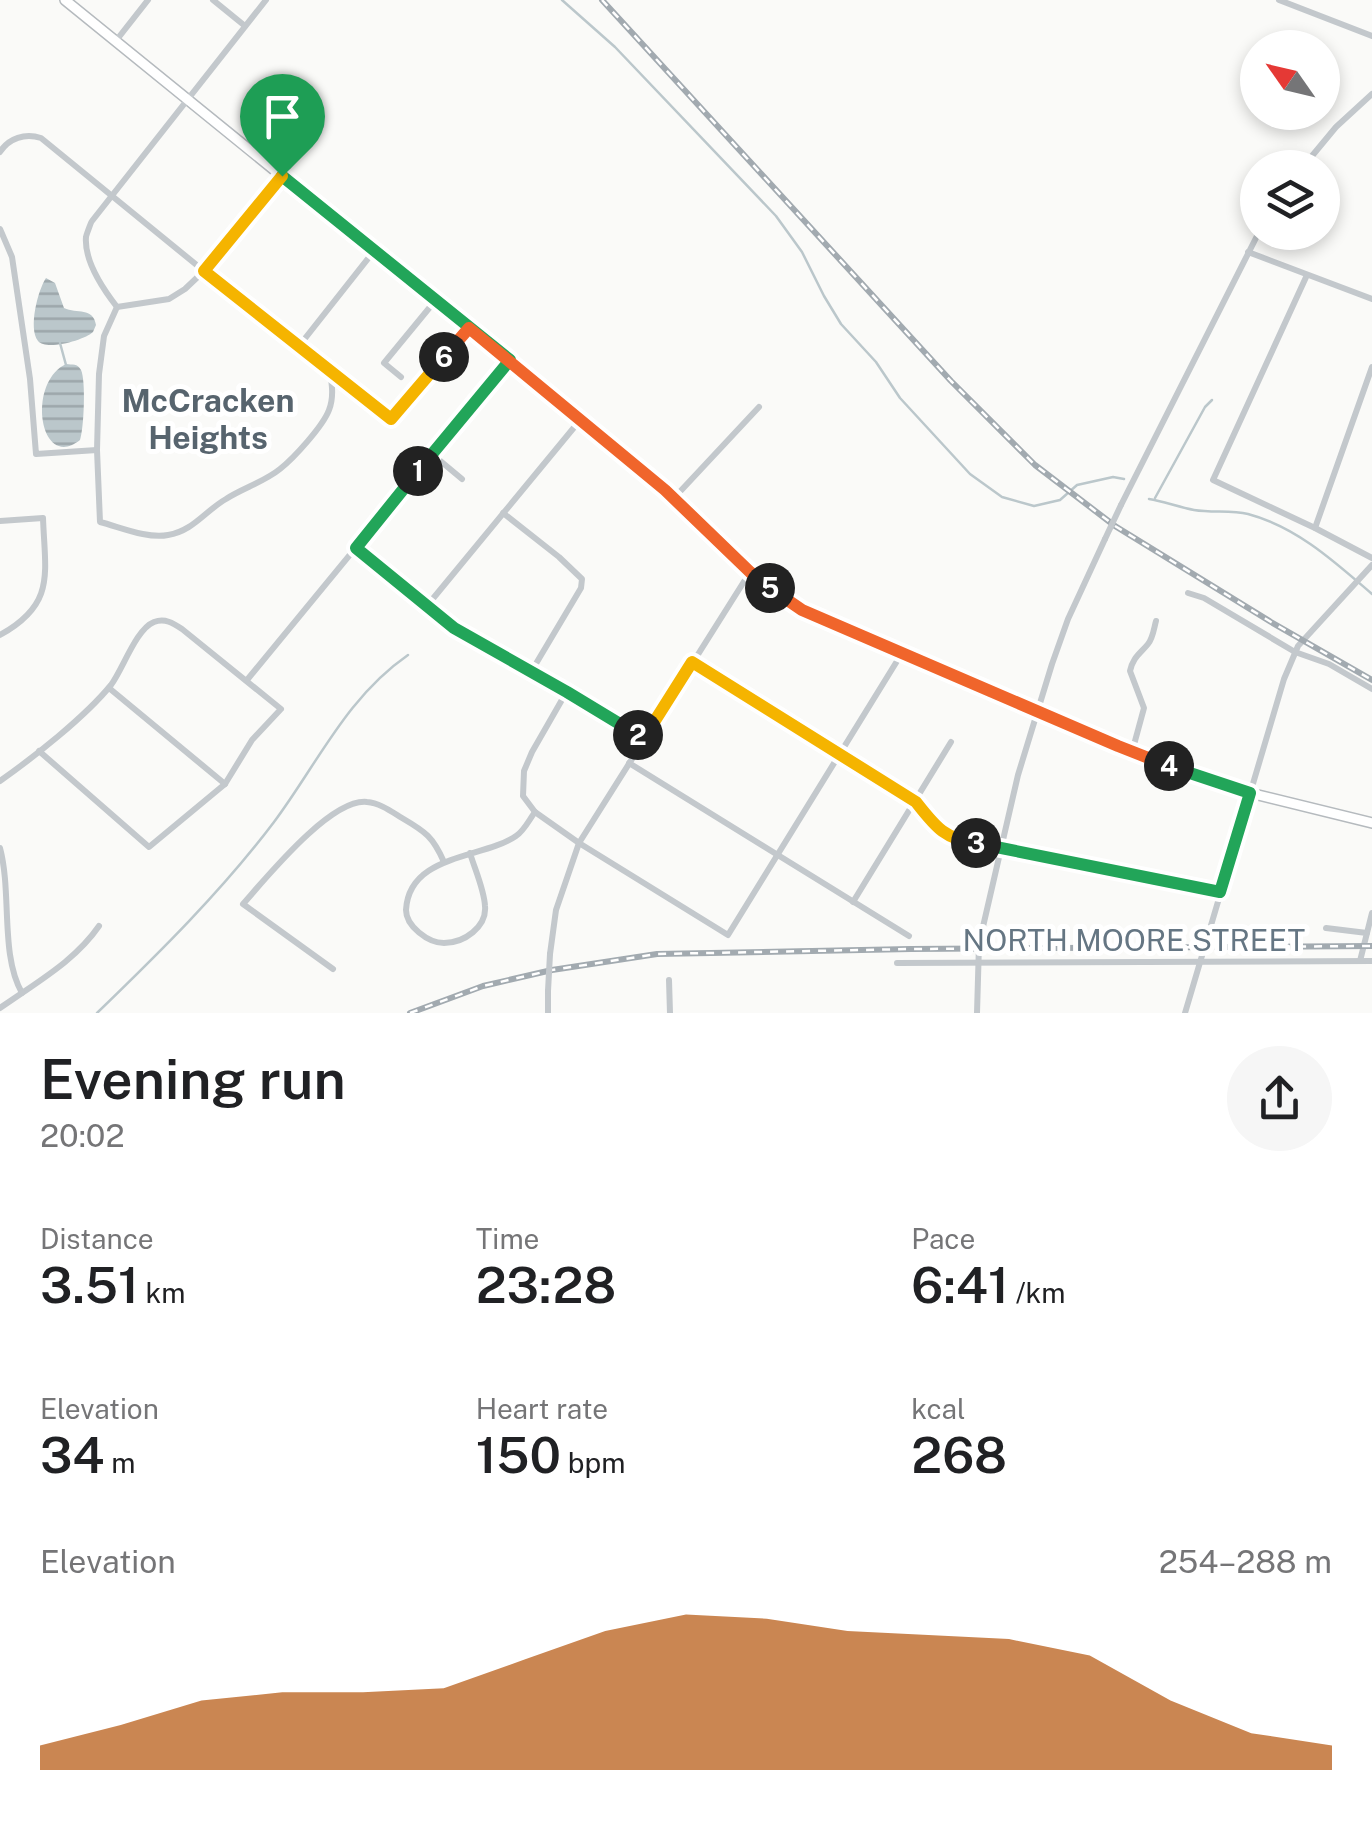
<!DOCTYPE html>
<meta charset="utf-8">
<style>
body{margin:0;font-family:"Public Sans",sans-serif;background:#f6f6f6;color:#202124;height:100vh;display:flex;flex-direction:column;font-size:38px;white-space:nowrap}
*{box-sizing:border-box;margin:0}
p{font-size:32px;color:#757577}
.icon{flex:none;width:55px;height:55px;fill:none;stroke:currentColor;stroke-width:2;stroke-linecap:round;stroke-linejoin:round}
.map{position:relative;height:1013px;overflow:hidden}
.panel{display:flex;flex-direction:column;background:#fff;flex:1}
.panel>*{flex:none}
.needle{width:65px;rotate:304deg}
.tools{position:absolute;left:1240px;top:30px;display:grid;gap:20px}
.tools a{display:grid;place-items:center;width:100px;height:100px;border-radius:50%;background:#fff;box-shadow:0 5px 15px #0003;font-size:50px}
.pin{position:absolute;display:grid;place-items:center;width:85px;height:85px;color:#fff;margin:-102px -42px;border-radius:50% 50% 50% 0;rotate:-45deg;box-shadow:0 0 10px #0007}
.pin .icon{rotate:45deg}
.km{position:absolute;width:50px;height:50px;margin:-25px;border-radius:50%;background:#222;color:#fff;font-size:28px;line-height:50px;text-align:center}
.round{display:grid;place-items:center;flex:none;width:105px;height:105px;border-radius:52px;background:#f6f6f6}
.overview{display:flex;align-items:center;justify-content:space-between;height:170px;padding:0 40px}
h1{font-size:55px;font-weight:600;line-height:75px}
.stats{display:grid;grid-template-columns:repeat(3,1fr);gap:15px;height:170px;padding:10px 40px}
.stats div{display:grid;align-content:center}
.stats b{font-size:50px;font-weight:600}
.stats small{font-size:28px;font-weight:400}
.stats p{font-size:28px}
.chart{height:280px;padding:20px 40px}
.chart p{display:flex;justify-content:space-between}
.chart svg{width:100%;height:180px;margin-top:10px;fill:#b45309;opacity:.7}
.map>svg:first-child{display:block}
</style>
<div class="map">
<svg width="1372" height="1013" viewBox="0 0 1372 1013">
<defs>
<pattern id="water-rules" width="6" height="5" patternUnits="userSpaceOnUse" patternTransform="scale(2.5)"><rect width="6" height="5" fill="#bbc7cb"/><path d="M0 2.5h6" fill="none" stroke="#9ca6aa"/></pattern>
</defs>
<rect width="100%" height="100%" fill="#fafaf8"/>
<g fill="url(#water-rules)">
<path d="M46 278 55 283 64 308C77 314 93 307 96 325 95 327 94 330 93 332 85 340 46 351 38 341 28 328 38 290 46 278Z"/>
<path d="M66 364C73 365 77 363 81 370 86 380 84 429 80 440 40 472 26 383 66 364Z"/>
</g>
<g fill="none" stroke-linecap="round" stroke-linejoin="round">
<g stroke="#bbc7cb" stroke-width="2.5">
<polyline points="562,0 615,47 776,216 802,252 824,296 841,324 876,362 900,398 970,474 1002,497 1034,506 1060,500 1077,485 1113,477 1124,479"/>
<polyline points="60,343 66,365"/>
<polyline points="1155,498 1205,407 1212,400"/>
<path d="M1149 499C1163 501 1178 507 1194 510 1212 513 1231 510 1248 514 1297 527 1335 562 1372 594"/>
<path d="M97 1013C159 953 222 891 274 822 318 763 346 698 408 655"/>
</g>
<g stroke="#b5babe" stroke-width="12">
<polyline id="major" points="65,0 581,419 674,498 750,572 768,587 803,609 1117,747 1176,769 1250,793 1372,823"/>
</g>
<g stroke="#c3c8cc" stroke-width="6">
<polyline points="213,0 245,26"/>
<polyline points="1279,0 1372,36"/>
<polyline points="115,42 148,0"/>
<path d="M0 152C9 138 25 133 41 138L204 271 391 419 469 328"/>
<polyline points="1302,168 1336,127 1372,94"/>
<polyline points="0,229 12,257 30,379 36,454 97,450"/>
<polyline points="1248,252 1372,299"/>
<polyline points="1307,275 1213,480 1315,528 1372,558"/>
<path d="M117 307 104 336 99 374 97 450 100 522C120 527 147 539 168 535 193 531 205 511 226 499 243 488 264 482 280 469 294 458 323 426 329 410 334 397 332 384 330 372"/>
<path d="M117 307C103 289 84 261 86 237 86 236 91 222 92 221L266 0"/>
<polyline points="117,307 169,299 185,289 204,271 321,126"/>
<polyline points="299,346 374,251"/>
<polyline points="401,377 384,363 435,301"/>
<polyline points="432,454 462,479"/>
<polyline points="674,498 759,407"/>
<polyline points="1121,505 1259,232"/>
<polyline points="503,513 559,557 582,579 581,588 531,672"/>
<path d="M0 521 43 518C45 574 56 604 0 635"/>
<polyline points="1315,528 1372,367"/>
<polyline points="356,548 454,628 567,691 644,739"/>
<polyline points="1188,593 1204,598 1295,652 1329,664 1372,689"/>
<polyline points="426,607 581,419"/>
<polyline points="692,662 915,802 939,831 964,842 1002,847 1220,892"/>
<polyline points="247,680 510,360"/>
<polyline points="109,688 225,784"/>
<polyline points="567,691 532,752 524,771 523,796 535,812 579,843 728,935 902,653"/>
<path d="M1132 752 1144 708 1130 671C1133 657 1140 654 1148 644 1153 638 1154 628 1156 621"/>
<polyline points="629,763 909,936"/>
<path d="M0 781C34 757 85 717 111 685 123 669 136 629 154 622 165 618 173 623 182 629L281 709 252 740 225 784 149 847 39 751"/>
<path d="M0 848C12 893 0 955 22 993 50 974 79 955 99 926"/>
<path d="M470 853C475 870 484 889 485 906 487 927 464 943 444 943 428 943 406 926 406 910 409 854 482 859 516 836 524 831 529 820 535 812"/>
<polyline points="853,902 951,742"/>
<polyline points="1326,928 1367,933"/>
<polyline points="550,954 556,910 579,843 750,572"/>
<polyline points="1360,961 1372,913"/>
<polyline points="897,963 1372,961"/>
<path d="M333 969 243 904C267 877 331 798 367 802 380 803 392 812 402 818 426 832 433 837 444 862"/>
<polyline points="669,980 670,1013"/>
<polyline points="0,1008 22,993"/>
<polyline points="548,1013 548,991"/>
<polyline points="977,1013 979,944 1018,775 1052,664 1068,619 1105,539"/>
<polyline points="1185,1013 1284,679 1298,646 1372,565"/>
</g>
<use href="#major" stroke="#fff" stroke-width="9"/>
<g stroke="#a2aab0" stroke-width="6">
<g id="rail">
<polyline points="602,0 951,381 1035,465 1115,526 1271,622 1372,680"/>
<polyline points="410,1013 483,986 552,970 657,954 911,949 1372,946"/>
</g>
</g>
<use href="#rail" stroke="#fff" stroke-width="2.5" stroke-dasharray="8" stroke-linecap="butt"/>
<g stroke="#c3c8cc" stroke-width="6">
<polyline points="1105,539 1121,505"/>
<polyline points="548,991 550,954"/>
</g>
</g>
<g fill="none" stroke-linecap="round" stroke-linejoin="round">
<g stroke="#fff" stroke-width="20">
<polyline id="split-1" points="282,176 510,360 418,471"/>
</g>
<g stroke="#fff" stroke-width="20">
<polyline id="split-2" points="418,471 356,548 454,628 567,692 638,735"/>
</g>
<g stroke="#fff" stroke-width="20">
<path id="split-3" d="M638 735 644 738 692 662 916 802C935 826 944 839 976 843"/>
</g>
<g stroke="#fff" stroke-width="20">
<polyline id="split-4" points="976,843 1220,892 1250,793 1169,766"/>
</g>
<g stroke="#fff" stroke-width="20">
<polyline id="split-5" points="770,588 802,610 1118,746 1169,766"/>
</g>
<g stroke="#fff" stroke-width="20">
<polyline id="split-6" points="444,357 469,328 665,490 750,572 770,588"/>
</g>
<g stroke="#fff" stroke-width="20">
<polyline id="split-7" points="282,176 204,271 391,419 444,357"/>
</g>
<use href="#split-1" stroke="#22a559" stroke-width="12"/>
<use href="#split-2" stroke="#22a559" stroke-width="12"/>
<use href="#split-3" stroke="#f5b400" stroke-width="12"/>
<use href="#split-4" stroke="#22a559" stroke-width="12"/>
<use href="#split-5" stroke="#f0652b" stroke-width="12"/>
<use href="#split-6" stroke="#f0652b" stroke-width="12"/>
<use href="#split-7" stroke="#f5b400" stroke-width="12"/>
</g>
<g text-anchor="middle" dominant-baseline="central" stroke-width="10" stroke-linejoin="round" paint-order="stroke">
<g font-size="30" fill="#657683" stroke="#fff">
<text x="1134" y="940">NORTH MOORE STREET</text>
</g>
<g font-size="32" font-weight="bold" fill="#57646e" stroke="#fff">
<text x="208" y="400">McCracken<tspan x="208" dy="37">Heights</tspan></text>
</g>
</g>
</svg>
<div class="tools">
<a><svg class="needle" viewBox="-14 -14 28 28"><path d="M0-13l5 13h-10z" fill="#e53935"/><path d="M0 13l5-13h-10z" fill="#757577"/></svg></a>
<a><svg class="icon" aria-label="layers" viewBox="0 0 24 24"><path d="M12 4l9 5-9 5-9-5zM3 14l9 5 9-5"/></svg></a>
</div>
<div class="pin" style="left:282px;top:176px;background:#1e9e55"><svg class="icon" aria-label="arrive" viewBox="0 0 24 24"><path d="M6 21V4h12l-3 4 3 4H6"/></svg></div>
<b class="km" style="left:418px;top:471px">1</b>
<b class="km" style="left:638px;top:735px">2</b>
<b class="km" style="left:976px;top:843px">3</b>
<b class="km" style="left:1169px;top:766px">4</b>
<b class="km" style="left:770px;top:588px">5</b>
<b class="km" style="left:444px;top:357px">6</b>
</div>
<section class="panel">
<div class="overview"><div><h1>Evening run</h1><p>20:02</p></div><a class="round"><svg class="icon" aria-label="share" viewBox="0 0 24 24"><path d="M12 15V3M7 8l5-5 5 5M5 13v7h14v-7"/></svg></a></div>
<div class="stats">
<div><p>Distance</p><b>3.51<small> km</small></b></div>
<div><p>Time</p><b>23:28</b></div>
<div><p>Pace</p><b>6:41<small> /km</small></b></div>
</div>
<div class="stats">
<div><p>Elevation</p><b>34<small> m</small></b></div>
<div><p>Heart rate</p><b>150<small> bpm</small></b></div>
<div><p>kcal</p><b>268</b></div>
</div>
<div class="chart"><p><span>Elevation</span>254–288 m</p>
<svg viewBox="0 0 160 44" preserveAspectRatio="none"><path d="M0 44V38L10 33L20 27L30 25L40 25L50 24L60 17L70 10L80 6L90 7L100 10L110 11L120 12L130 16L140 27L150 35L160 38V44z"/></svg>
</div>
</section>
